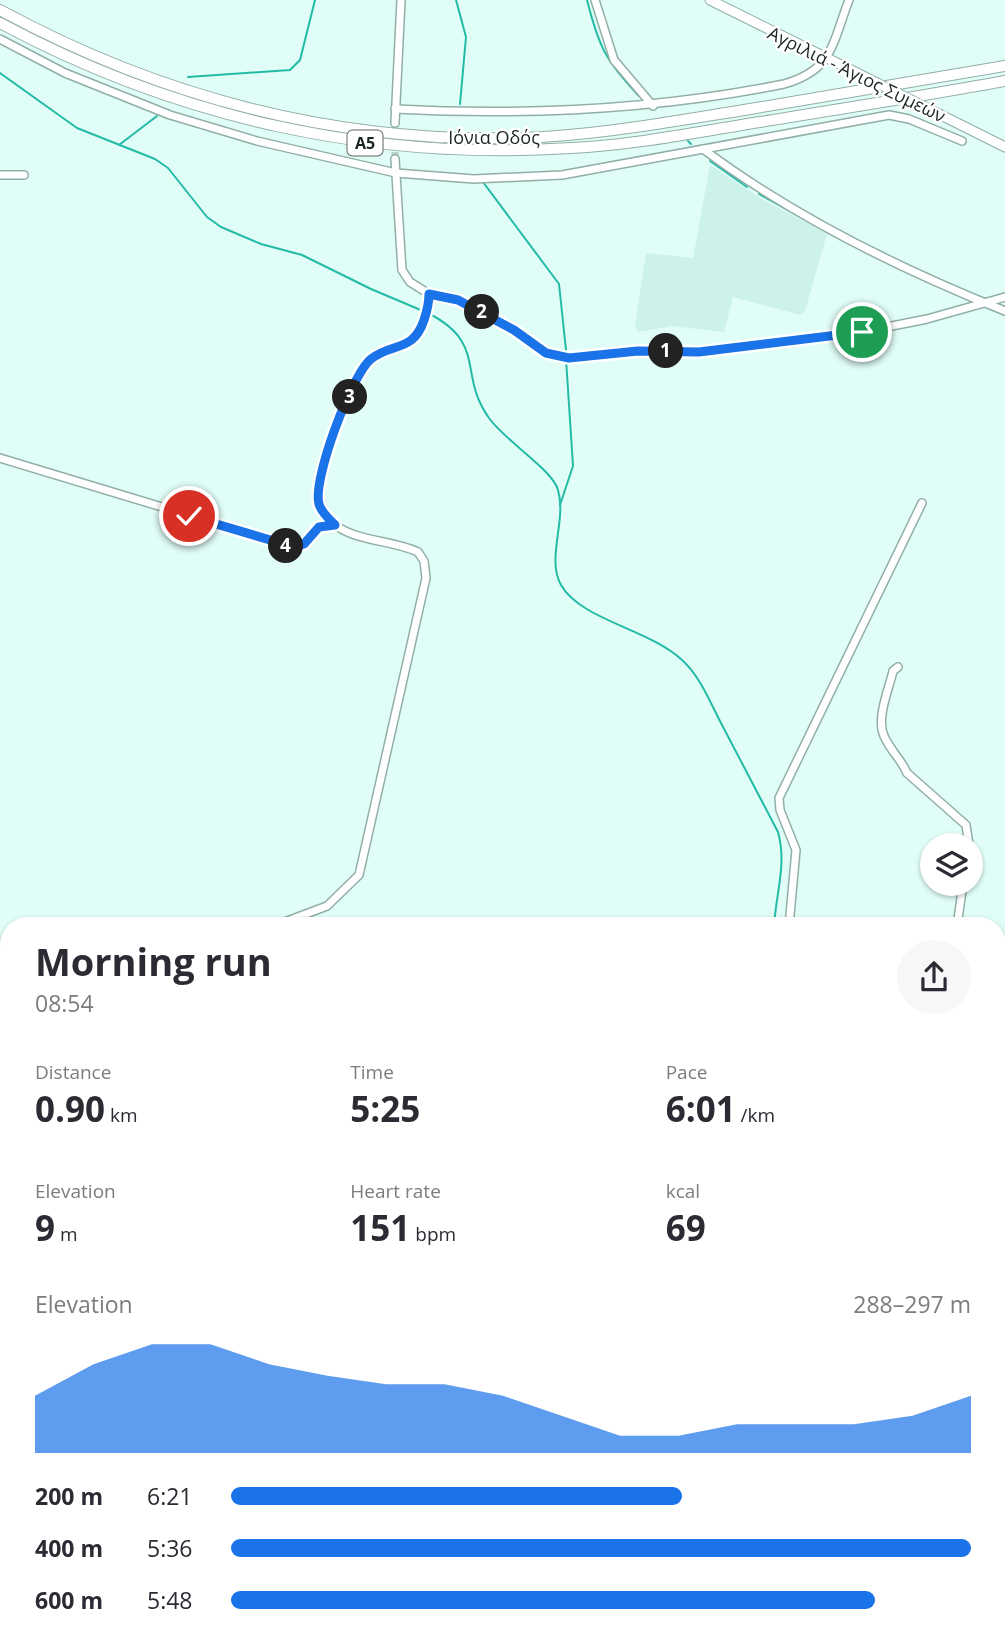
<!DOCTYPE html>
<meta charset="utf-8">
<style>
body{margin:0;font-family:"Open Sans",sans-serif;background:#f7f7f7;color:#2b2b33;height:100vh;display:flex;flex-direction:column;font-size:26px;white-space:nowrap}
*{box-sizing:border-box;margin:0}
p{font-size:23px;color:#7c7c81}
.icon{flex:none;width:38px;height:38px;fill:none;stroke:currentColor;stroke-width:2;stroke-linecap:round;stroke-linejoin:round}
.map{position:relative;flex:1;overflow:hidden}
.drawer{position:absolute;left:0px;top:917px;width:1006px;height:726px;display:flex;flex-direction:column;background:#fff;border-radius:28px 28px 0 0;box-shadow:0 2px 5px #0004}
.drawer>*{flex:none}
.tools{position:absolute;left:920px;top:833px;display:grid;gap:14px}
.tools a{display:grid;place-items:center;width:63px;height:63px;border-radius:50%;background:#fff;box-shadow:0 2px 5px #0004;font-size:35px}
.pin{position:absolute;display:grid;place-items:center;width:60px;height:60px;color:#fff;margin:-30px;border:4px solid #fff;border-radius:50%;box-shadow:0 2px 7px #0007}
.km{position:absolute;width:35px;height:35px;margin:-18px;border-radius:50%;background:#222;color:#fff;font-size:19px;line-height:35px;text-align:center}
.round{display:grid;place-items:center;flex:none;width:74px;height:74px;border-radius:37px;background:#f7f7f7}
.headline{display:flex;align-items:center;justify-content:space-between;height:119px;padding:0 35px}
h1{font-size:38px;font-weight:700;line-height:52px}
.figures{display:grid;grid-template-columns:repeat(3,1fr);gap:10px;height:119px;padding:7px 35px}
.figures div{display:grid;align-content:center}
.figures b{font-size:35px;font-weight:700}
.figures small{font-size:19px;font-weight:400}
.figures p{font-size:19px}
.chart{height:196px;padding:14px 35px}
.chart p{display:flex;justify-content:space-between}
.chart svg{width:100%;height:126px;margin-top:7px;fill:#1a73e8;opacity:.7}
ul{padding:0 35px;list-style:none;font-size:23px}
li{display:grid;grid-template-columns:112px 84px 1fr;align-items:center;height:52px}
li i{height:18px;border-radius:9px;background:#1a73e8}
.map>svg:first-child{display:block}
</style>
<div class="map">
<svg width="1005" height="1643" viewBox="0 0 1005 1643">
<rect width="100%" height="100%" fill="#e0fdf7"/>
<polygon fill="#ccf2ea" points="710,165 762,199 827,234 805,311 801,315 733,297 724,332 672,326 638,332 635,325 646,253 693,258"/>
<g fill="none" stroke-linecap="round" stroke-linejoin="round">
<g stroke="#24bba6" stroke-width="2">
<polyline points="456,0 466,37 460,104"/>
<path d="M587 0C599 47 605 60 639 96"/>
<polyline points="0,73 77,128 155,159 168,168 207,217 221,227 261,244 302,255 371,289 423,311"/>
<polyline points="188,77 290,70 300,60 315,0"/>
<polyline points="688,141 691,144"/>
<polyline points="119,145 157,116"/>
<polyline points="710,161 747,187"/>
<polyline points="483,182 559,284 566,350"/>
<polyline points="759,194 804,219"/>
<polyline points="983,306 1005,315"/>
<path d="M428 313C488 344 457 373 489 418 505 441 553 470 558 490 567 520 546 558 561 585 581 620 649 629 682 660 700 676 710 702 721 723 740 759 759 796 778 832 787 864 776 893 774 926"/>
<polyline points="560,505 573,466 566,359"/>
<polyline points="998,1226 998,1249"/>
</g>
<g stroke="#24bba6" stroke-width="7">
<polyline points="998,1576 1005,1576"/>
<polyline points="0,1636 15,1643"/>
<polyline points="271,1643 284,1634"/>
</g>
<polyline stroke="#b8d2cc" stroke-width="7" stroke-dasharray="7 3.5" stroke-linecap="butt" points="395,159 395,123"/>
<g stroke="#92aea8" stroke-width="10">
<g id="minor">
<polyline points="595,0 614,60 653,106"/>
<polyline points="0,39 65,73 170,115 257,141 396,173 474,179 562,175 889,115 909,119 962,141"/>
<path d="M395 109C527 116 654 110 784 84 833 70 832 44 849 0"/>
<polyline points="395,123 401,0"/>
<path d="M703 149C794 217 900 269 1005 311"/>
<polyline points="0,175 24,175"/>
<polyline points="429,294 458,300 514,330 546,353 569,358 638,351 699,352 862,332 927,319 1005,297"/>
<polyline points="0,458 294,547 304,544 319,527 335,525"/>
<path d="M898 667 893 671C889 689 876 718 884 736 890 750 901 759 907 773L966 825 969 845"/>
<path d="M274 926 327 906 359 875 426 578 424 561 418 552C393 540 358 542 335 525 293 493 345 403 365 367L371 359 416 337 428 308 429 294 410 282 402 270 395 159"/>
<polyline points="789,926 796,850 780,810 779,798 922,503"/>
<polyline points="957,926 963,884"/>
<polyline points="0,1026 9,1029"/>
<polyline points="0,1111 9,1111"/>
<polyline points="998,1162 1005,1152"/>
<polyline points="998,1181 1005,1192"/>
<polyline points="998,1567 1005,1568"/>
<polyline points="0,1628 9,1632"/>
<polyline points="14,1634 34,1643"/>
<polyline points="417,1634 418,1643"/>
<polyline points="768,1634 771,1643"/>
<polyline points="141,1643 143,1634"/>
<polyline points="260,1643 274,1634"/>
<polyline points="465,1643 466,1634"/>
<polyline points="598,1643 600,1634"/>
<polyline points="914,1643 916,1634"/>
</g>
</g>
<g stroke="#92aea8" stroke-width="11">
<g id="major">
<polyline points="710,0 851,70"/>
<polyline points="937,113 1005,147"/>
<polyline points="0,1036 9,1039"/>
<polyline points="998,1212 1005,1214"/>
<polyline points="998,1391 1005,1389"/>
<polyline points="444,1643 458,1634"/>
</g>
</g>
<g stroke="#92aea8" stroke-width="12">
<g id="highway">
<path d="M0 10C160 97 335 143 518 138 594 136 669 122 744 110 831 95 918 81 1005 66"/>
<path d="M0 23C177 118 370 161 571 148 634 145 697 132 760 122 841 109 923 96 1005 81"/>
</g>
</g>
<use href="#minor" stroke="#fff" stroke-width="7"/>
<use href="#major" stroke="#fff" stroke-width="9"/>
<use href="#highway" stroke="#fff" stroke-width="10"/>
<g stroke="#92aea8" stroke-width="11" stroke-linecap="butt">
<polyline id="major-bridge" points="851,70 937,113"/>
</g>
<use href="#major-bridge" stroke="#fff" stroke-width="9"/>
</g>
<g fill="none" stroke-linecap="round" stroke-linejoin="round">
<g stroke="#fff" stroke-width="14">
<path id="route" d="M189 516 294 547 304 544 319 527 335 525C329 519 321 512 319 504 312 480 352 374 371 359 392 342 413 353 424 320 427 311 429 303 429 294L458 300 514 330 546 353 569 358 638 351 699 352 862 332"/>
</g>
<use href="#route" stroke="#1a73e8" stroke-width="9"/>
</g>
<g text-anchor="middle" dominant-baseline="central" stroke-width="5" stroke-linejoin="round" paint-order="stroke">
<rect fill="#fff" stroke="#5f6664" stroke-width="2" x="347.5" y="130.5" width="35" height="25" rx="5"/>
<g font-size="16" font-weight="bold" fill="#1a2522">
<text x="365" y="143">Α5</text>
</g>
<g font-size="18" fill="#1a2522" stroke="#fff">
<text transform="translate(857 74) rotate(26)">Αγριλιά - Άγιος Συμεών</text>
<text x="494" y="137">Ιόνια Οδός</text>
</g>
</g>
</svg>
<div class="tools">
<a><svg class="icon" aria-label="layers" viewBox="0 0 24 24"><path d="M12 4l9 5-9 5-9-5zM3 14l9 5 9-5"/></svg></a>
</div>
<div class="pin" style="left:862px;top:332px;background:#1e9e55"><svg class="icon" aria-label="arrive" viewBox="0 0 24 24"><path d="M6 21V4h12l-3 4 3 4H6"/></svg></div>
<div class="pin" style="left:189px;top:516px;background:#d93025"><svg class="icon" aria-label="check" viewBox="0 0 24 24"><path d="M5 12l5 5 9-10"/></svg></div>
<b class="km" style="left:666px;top:351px">1</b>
<b class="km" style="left:482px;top:312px">2</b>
<b class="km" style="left:350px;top:397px">3</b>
<b class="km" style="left:286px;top:546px">4</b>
<section class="drawer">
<div class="headline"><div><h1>Morning run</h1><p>08:54</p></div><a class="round"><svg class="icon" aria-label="share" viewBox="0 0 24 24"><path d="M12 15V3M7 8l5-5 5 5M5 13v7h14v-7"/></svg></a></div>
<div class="figures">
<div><p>Distance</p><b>0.90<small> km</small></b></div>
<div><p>Time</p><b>5:25</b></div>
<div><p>Pace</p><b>6:01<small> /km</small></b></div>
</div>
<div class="figures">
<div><p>Elevation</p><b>9<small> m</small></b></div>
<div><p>Heart rate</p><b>151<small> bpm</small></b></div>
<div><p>kcal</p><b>69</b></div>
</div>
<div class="chart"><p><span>Elevation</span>288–297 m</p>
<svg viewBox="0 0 160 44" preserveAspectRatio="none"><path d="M0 44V24L10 13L20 6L30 6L40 13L50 17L60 20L70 20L80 24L90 31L100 38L110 38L120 34L130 34L140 34L150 31L160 24V44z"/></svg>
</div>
<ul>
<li><b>200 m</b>6:21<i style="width:61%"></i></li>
<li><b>400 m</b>5:36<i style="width:100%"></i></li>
<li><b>600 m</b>5:48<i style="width:87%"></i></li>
</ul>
</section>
</div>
